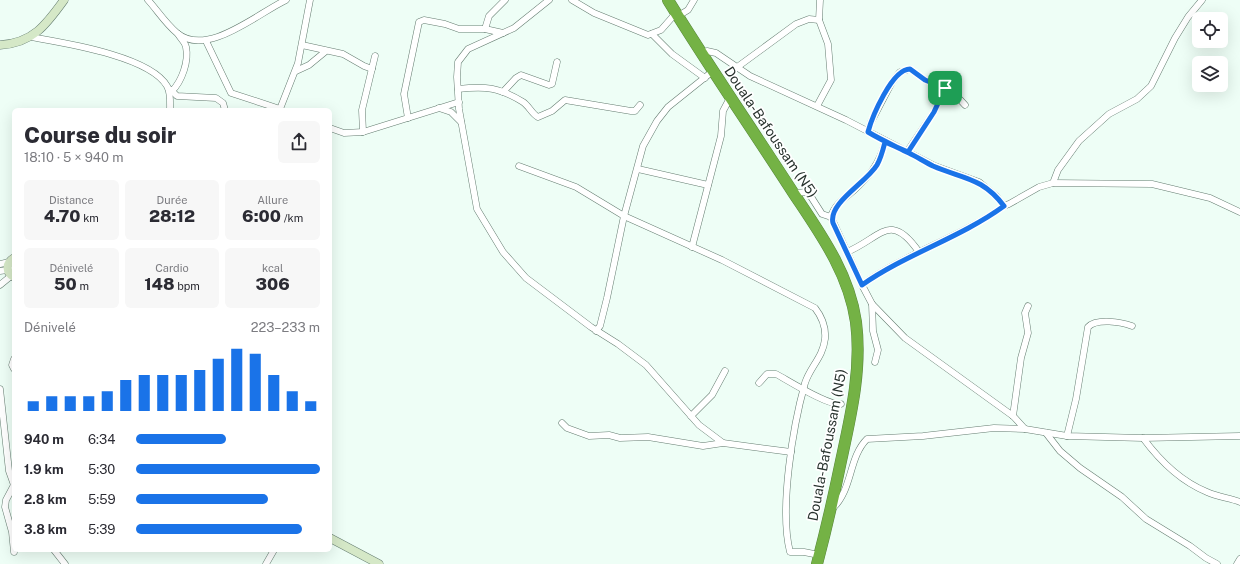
<!DOCTYPE html>
<html lang="fr">
<meta charset="utf-8">
<style>
body{margin:0;font-family:"Public Sans",sans-serif;background:#f7f7f7;color:#2b2b33;height:100vh;display:flex;flex-direction:column;font-size:15px;white-space:nowrap}
*{box-sizing:border-box;margin:0}
p{font-size:13px;color:#7c7c81}
.icon{flex:none;width:22px;height:22px;fill:none;stroke:currentColor;stroke-width:2;stroke-linecap:round;stroke-linejoin:round}
.map{position:relative;flex:1;overflow:hidden}
.details{position:absolute;left:12px;top:108px;width:320px;height:444px;display:flex;flex-direction:column;background:#fff;border-radius:6px;box-shadow:0 4px 16px #0002}
.details>*{flex:none}
.controls{position:absolute;left:1192px;top:12px;display:grid;gap:8px}
.controls a{display:grid;place-items:center;width:36px;height:36px;border-radius:6px;background:#fff;box-shadow:0 4px 16px #0002;font-size:20px}
.pin{position:absolute;display:grid;place-items:center;width:34px;height:34px;color:#fff;margin:-17px;border-radius:8px;box-shadow:0 2px 6px #0006}
.round{display:grid;place-items:center;flex:none;width:42px;height:42px;border-radius:6px;background:#f7f7f7}
.summary{display:flex;align-items:center;justify-content:space-between;height:68px;padding:0 12px}
h1{font-size:22px;font-weight:800;line-height:30px}
.figures{display:grid;grid-template-columns:repeat(3,1fr);gap:6px;height:68px;padding:4px 12px}
.figures div{display:grid;align-content:center;border-radius:6px;background:#f7f7f7;text-align:center}
.figures b{font-size:17px;font-weight:800}
.figures small{font-size:11px;font-weight:400}
.figures p{font-size:11px}
.chart{height:112px;padding:8px 12px}
.chart p{display:flex;justify-content:space-between}
.chart svg{width:100%;height:72px;margin-top:4px;stroke:#1a73e8;stroke-width:6}
ul{padding:0 12px;list-style:none;font-size:13px}
li{display:grid;grid-template-columns:64px 48px 1fr;align-items:center;height:30px}
li i{height:10px;border-radius:5px;background:#1a73e8}
.map>svg:first-child{display:block}
</style>
<div class="map">
<svg width="1240" height="564" viewBox="0 0 1240 564">
<rect width="100%" height="100%" fill="#eefef6"/>
<g fill="none" stroke-linecap="round" stroke-linejoin="round">
<g stroke="#657d71" stroke-width="7">
<g id="street">
<path d="M148 0C157 10 166 24 177 33 207 58 258 13 286 0"/>
<polyline points="549,0 514,28 468,49 458,62 457,77 459,109 477,209 503,252 526,278 591,327 618,344 646,365 699,425 723,443"/>
<polyline points="572,0 594,13 648,35 661,30 676,13"/>
<polyline points="678,16 688,10 694,0"/>
<polyline points="485,29 489,16 505,0"/>
<polyline points="652,34 672,54 705,78"/>
<path d="M31 37C64 43 150 56 167 86 171 93 170 102 170 110"/>
<polyline points="206,41 231,93 280,109 298,63 310,0"/>
<polyline points="302,45 343,54 364,66 372,69"/>
<polyline points="701,54 707,51 716,53 750,76 846,120 935,166 979,182 996,196 1004,206 1009,204 1039,187 1053,183 1152,184 1210,198 1240,212"/>
<polyline points="736,68 796,24 809,19 819,20"/>
<polyline points="296,71 309,65 326,51"/>
<path d="M169 89 172 91C182 81 189 61 186 47 185 42 180 38 178 34"/>
<path d="M458 89C485 86 499 87 523 102 529 106 532 114 538 117L552 111 565 100 631 111H635L640 105"/>
<polyline points="172,91 177,96 216,98 223,103 225,110"/>
<polyline points="503,92 516,78 521,75 549,85 552,84 557,62"/>
<polyline points="817,106 831,80 828,44 819,20 820,0"/>
<polyline points="439,108 451,112 461,122"/>
<polyline points="408,118 404,94 419,22 424,20 445,24 459,29 485,29 503,33"/>
<polyline points="330,128 344,133 363,132 459,102"/>
<polyline points="363,132 362,110 375,56"/>
<polyline points="868,132 871,122 892,82 900,72 910,69 925,80 952,91 965,105"/>
<path d="M885 142C880 163 869 177 853 191 845 198 834 205 831 217L862 285 872 304 905 338 1013 416 1025 429"/>
<polyline points="907,152 934,112 945,88"/>
<path d="M519 166 576 187 624 216 722 260 815 308C822 317 826 328 825 339 823 357 810 367 805 383 793 426 779 509 790 552H804L819 555"/>
<polyline points="638,169 708,185"/>
<polyline points="1053,183 1058,170 1079,141 1109,114 1137,99 1151,86 1175,38 1188,17 1202,0"/>
<polyline points="794,193 808,192 822,214 831,217"/>
<polyline points="692,247 721,136 723,111 731,96"/>
<path d="M847 252C881 238 890 210 919 252"/>
<polyline points="0,264 9,262"/>
<polyline points="0,271 14,269"/>
<polyline points="0,285 11,276"/>
<path d="M862 285C905 254 961 237 1004 206"/>
<polyline points="872,304 873,331 878,350 875,362"/>
<polyline points="596,331 600,326 607,298 624,216 643,146 657,121 668,107 713,71"/>
<polyline points="14,359 12,365 14,369"/>
<path d="M759 383 767 374H776C789 381 828 406 841 404"/>
<polyline points="0,389 9,471 14,485"/>
<polyline points="691,416 712,395 725,371"/>
<polyline points="1013,416 1021,358 1028,333 1025,313 1028,306"/>
<polyline points="562,423 567,428 589,436 609,435 620,438 648,437 703,446 723,443 791,452"/>
<polyline points="1046,433 1060,451 1080,468 1122,497 1146,519 1190,546 1206,558 1217,564"/>
<path d="M1067 436 1076 399 1088 327C1097 318 1121 322 1132 326"/>
<path d="M1143 438C1160 461 1180 481 1207 492 1218 497 1229 498 1240 502"/>
<path d="M832 509C853 490 848 458 867 439L923 436 994 428 1025 429 1067 436 1143 438 1240 436"/>
<polyline points="54,550 65,564"/>
<polyline points="14,552 12,532 5,507 6,500 14,485"/>
<polyline points="266,564 274,550"/>
<polyline points="1237,564 1240,559"/>
</g>
</g>
<g stroke="#657d71" stroke-width="9">
<g id="secondary">
<path d="M0 45C33 43 46 25 64 0"/>
<path d="M14 258C6 263 5 272 14 277"/>
<polyline points="330,538 379,564"/>
</g>
</g>
<g stroke="#59863d" stroke-width="12">
<path id="highway" d="M668 0C708 65 752 129 794 194 820 233 849 273 856 322 862 369 851 415 841 461 834 495 826 530 817 564"/>
</g>
<use href="#street" stroke="#fff" stroke-width="6"/>
<use href="#secondary" stroke="#d5e8c7" stroke-width="8"/>
<use href="#highway" stroke="#74b245" stroke-width="11"/>
</g>
<g fill="none" stroke-linecap="round" stroke-linejoin="round">
<g stroke="#fff" stroke-width="8">
<path id="route" d="M945 88 934 112 908 152 885 142C883 150 881 158 877 165 866 183 828 203 833 223L862 285C906 254 960 238 1004 206 982 177 963 179 933 166 925 162 917 157 909 153 895 146 881 140 868 132 872 117 892 69 910 69L925 80 945 88"/>
</g>
<use href="#route" stroke="#1a73e8" stroke-width="5"/>
</g>
<g text-anchor="middle" dominant-baseline="central" stroke-width="3.5" stroke-linejoin="round" paint-order="stroke">
<g font-size="14" fill="#28332e" stroke="#fff">
<text transform="translate(771 132) rotate(56)">Douala-Bafoussam (N5)</text>
<text transform="translate(827 445) rotate(-79)">Douala-Bafoussam (N5)</text>
</g>
</g>
</svg>
<div class="controls">
<a><svg class="icon" aria-label="locate" viewBox="0 0 24 24"><circle cx="12" cy="12" r="6"/><path d="M12 2v4M12 18v4M2 12h4M18 12h4"/></svg></a>
<a><svg class="icon" aria-label="layers" viewBox="0 0 24 24"><path d="M12 4l9 5-9 5-9-5zM3 14l9 5 9-5"/></svg></a>
</div>
<div class="pin" style="left:945px;top:88px;background:#1e9e55"><svg class="icon" aria-label="arrive" viewBox="0 0 24 24"><path d="M6 21V4h12l-3 4 3 4H6"/></svg></div>
<section class="details">
<div class="summary"><div><h1>Course du soir</h1><p>18:10 · 5 × 940 m</p></div><a class="round"><svg class="icon" aria-label="share" viewBox="0 0 24 24"><path d="M12 15V3M7 8l5-5 5 5M5 13v7h14v-7"/></svg></a></div>
<div class="figures">
<div><p>Distance</p><b>4.70<small> km</small></b></div>
<div><p>Durée</p><b>28:12</b></div>
<div><p>Allure</p><b>6:00<small> /km</small></b></div>
</div>
<div class="figures">
<div><p>Dénivelé</p><b>50<small> m</small></b></div>
<div><p>Cardio</p><b>148<small> bpm</small></b></div>
<div><p>kcal</p><b>306</b></div>
</div>
<div class="chart"><p><span>Dénivelé</span>223–233 m</p>
<svg viewBox="0 0 160 44" preserveAspectRatio="none"><path d="M5 44V38M15 44V35M25 44V35M35 44V35M45 44V32M55 44V25M65 44V22M75 44V22M85 44V22M95 44V19M105 44V12M115 44V6M125 44V9M135 44V22M145 44V32M155 44V38"/></svg>
</div>
<ul>
<li><b>940 m</b>6:34<i style="width:49%"></i></li>
<li><b>1.9 km</b>5:30<i style="width:100%"></i></li>
<li><b>2.8 km</b>5:59<i style="width:72%"></i></li>
<li><b>3.8 km</b>5:39<i style="width:90%"></i></li>
</ul>
</section>
</div>
